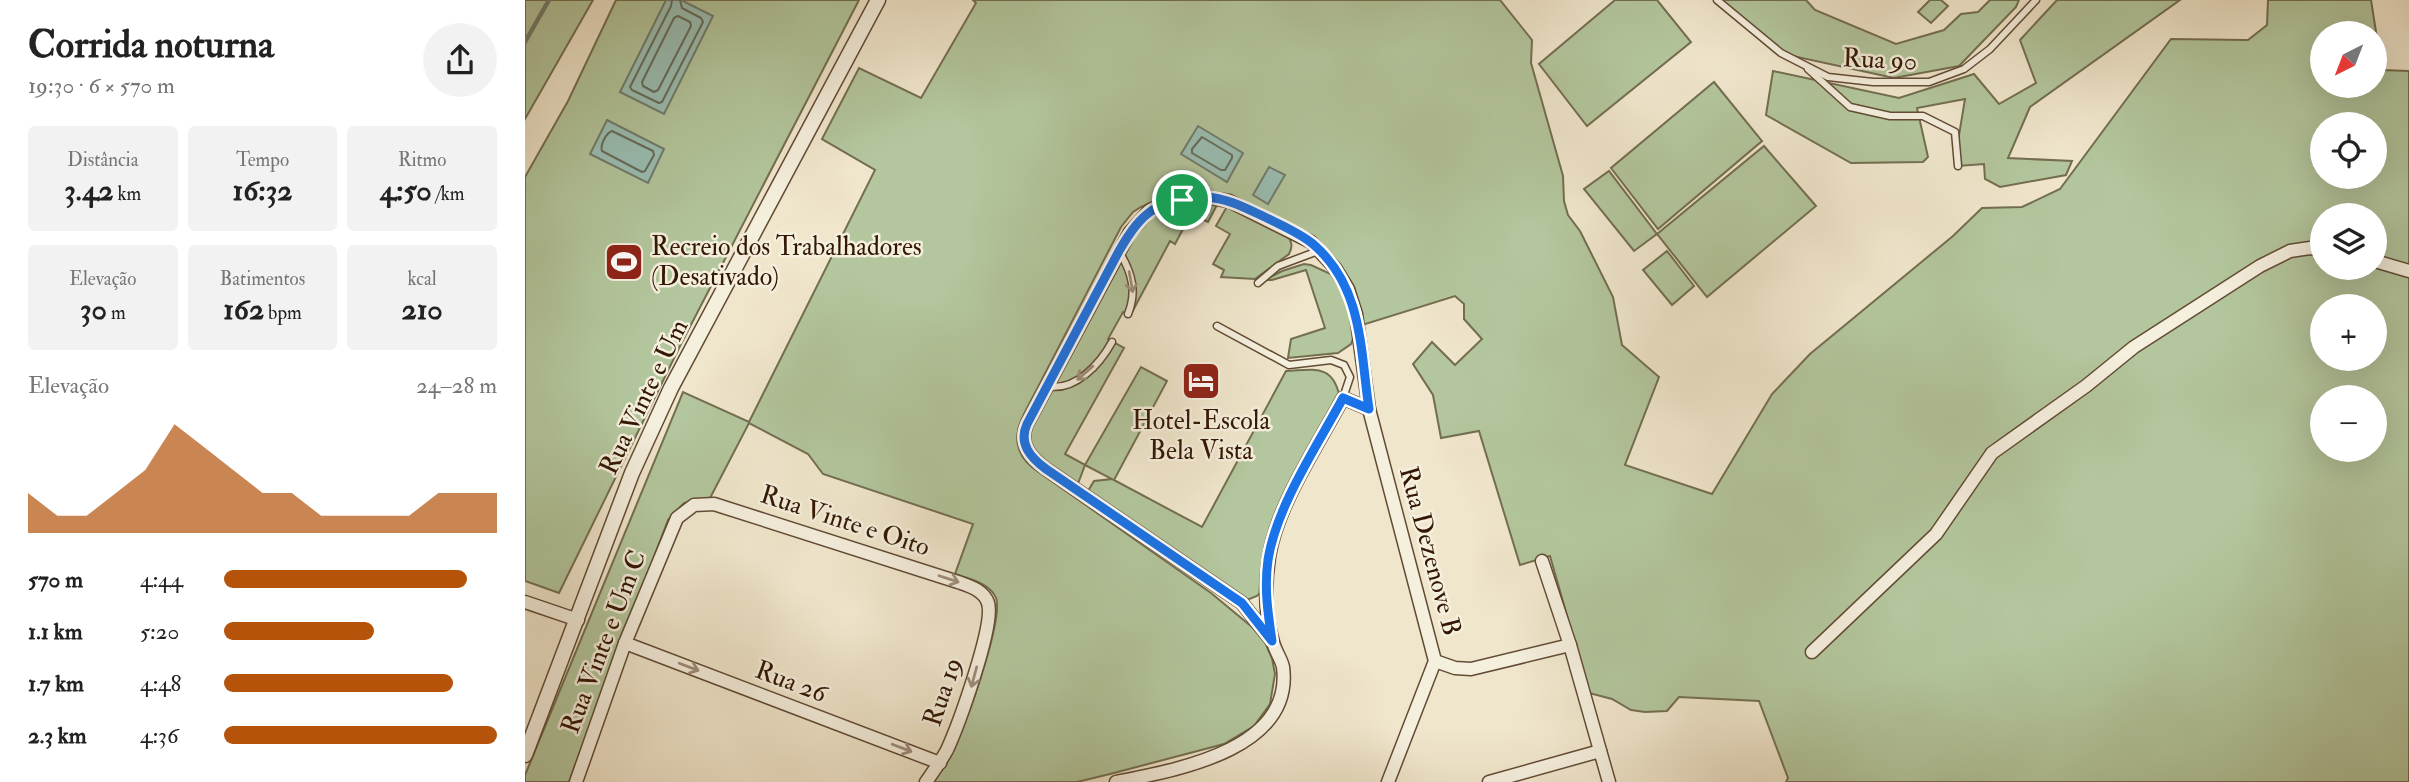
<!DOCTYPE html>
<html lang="pt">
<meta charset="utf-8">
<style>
body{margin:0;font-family:"IM FELL Double Pica",serif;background:#f2f2f2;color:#222;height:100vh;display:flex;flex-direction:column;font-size:26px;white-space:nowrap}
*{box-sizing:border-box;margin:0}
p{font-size:23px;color:#767676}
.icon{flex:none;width:38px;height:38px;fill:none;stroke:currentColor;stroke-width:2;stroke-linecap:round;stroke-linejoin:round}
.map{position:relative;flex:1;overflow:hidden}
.drawer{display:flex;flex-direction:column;background:#fff;width:525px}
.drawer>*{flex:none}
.needle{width:46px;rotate:222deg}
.fabs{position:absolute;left:1785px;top:21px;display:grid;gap:14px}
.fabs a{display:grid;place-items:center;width:77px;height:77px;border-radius:50%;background:#fff;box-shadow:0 7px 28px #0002;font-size:35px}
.pin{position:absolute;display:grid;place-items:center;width:60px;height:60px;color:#fff;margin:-30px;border:4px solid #fff;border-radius:50%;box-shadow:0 2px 7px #0007}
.round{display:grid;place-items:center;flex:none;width:74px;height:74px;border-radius:37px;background:#f2f2f2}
.headline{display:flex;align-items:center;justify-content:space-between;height:119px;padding:0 28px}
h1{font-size:38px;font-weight:700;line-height:52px}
.stats{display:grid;grid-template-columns:repeat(3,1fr);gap:10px;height:119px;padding:7px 28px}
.stats div{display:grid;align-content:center;border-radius:7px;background:#f2f2f2;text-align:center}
.stats b{font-size:30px;font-weight:700}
.stats small{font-size:19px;font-weight:400}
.stats p{font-size:19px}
.chart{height:196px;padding:14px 28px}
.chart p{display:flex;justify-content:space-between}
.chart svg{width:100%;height:126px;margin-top:7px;fill:#b45309;opacity:.7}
ul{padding:0 28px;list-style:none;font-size:23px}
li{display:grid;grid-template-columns:112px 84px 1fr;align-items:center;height:52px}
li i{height:18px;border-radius:9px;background:#b45309}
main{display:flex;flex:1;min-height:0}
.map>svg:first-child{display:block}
</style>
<main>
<section class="drawer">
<div class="headline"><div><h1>Corrida noturna</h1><p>19:30 · 6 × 570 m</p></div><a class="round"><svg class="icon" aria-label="share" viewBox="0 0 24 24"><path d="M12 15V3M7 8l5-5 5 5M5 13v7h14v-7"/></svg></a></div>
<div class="stats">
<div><p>Distância</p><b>3.42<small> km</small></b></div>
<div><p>Tempo</p><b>16:32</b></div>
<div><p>Ritmo</p><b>4:50<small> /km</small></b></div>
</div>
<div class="stats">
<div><p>Elevação</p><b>30<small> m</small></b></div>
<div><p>Batimentos</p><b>162<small> bpm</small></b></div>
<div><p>kcal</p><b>210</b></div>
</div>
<div class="chart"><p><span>Elevação</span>24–28 m</p>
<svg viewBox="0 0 160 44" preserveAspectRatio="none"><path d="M0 44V30L10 38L20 38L30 30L40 22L50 6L60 14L70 22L80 30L90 30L100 38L110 38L120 38L130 38L140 30L150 30L160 30V44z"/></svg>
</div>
<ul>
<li><b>570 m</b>4:44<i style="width:89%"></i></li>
<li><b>1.1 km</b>5:20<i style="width:55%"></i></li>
<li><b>1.7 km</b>4:48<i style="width:84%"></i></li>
<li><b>2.3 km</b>4:36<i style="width:100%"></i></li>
</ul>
</section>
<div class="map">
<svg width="1884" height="782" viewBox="0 0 1884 782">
<rect width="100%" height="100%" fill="#f0e6cc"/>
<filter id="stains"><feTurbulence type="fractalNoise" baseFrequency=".00286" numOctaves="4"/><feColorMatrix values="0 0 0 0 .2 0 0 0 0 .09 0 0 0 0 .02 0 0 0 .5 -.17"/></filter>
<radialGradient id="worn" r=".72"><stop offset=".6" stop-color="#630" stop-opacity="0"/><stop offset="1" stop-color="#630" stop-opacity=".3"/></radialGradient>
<g fill="#b3c69d" stroke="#736e50" stroke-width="2" fill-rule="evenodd">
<polygon points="0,0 68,0 0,119"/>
<polygon points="91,0 334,0 155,346 34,593 0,581 0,177 43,101"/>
<path d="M448 0H975L1007 40 1006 63 1038 176 1039 201 1043 215 1055 231 1088 297 1097 345 1134 377 1100 465 1187 494 1247 394 1285 354 1428 236 1457 208 1497 207 1535 189 1646 39 1723 40 1742 25 1743 0H1846L1857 70 1884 71V782H1261L1263 778 1234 701 1154 697 1142 711 1120 712 1106 710 1087 699 1064 693 1025 556 995 565 954 431 916 438 908 395 888 364 907 342 930 365 957 339 939 319V304L930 296 834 326 833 317 791 244 672 192 640 197 616 207 608 212 596 227 499 414C489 435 489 453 508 468L686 593 727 627 740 642 747 658 750 674 745 704 729 726 699 744 585 774 552 782H407C418 763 430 744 439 724 448 703 478 617 471 598 465 583 444 579 430 574L448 524 298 474 283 454 224 423 184 500 159 503 143 520 44 782H0V775L158 392 224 422 350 170 297 139 334 68 396 98 451 3ZM1797 33H1850V86H1797ZM1797 124H1850V177H1797ZM1797 215H1850V268H1797ZM1797 306H1850V359H1797ZM1797 397H1850V450H1797Z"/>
<polygon points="1090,0 1132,0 1166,42 1062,126 1014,64"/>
<polygon points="1193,0 1281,0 1290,10 1371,44 1419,30 1436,14 1453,12 1465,0 1494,0 1491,7 1434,66 1369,78 1250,52"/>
<polygon points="1405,0 1416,0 1423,6 1406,23 1393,12"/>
<polygon points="1532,0 1655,0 1505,107 1483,158 1547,161 1541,175 1475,187 1460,179 1459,164 1433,166 1434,135 1440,99 1392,108 1403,157 1398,162 1326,163 1241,115 1248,71 1374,98 1449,74 1474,104 1511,83 1495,40"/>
<polygon points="1189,82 1237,141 1133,229 1086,168"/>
<polygon points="1239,146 1291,206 1182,297 1132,234 1109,251 1059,189 1084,171 1132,234"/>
<path d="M694 201 683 222 666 214 650 244 645 241 605 316 598 312 583 339 599 348 540 454 560 465 616 367 642 381 589 480 677 527 761 371C789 370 808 363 815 398L760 502 737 591 732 596 722 600 560 496 569 481 587 479 560 465 551 489 512 460 501 436 615 221 642 205Z"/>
<path d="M704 203 762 235C767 242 768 246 764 254L730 279 696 277 699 270 688 264 705 234 691 226Z"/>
<polygon points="1142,251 1169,286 1147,305 1118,270"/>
<polygon points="779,264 786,265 810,276 820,288 829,337 826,344 813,353 763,358 766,339 800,328 781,270 747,280 740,280 757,271"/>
</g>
<g fill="#9ac0b5" stroke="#717c6d" stroke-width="2">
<polygon points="141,0 156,0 188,16 139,114 95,92"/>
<polygon points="82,120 139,149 123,183 65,154"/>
<polygon points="673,126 718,153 702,182 656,154"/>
<polygon points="744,167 760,175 743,204 728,195"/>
</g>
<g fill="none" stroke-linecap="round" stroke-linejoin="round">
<g stroke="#666c5c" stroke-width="2">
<polyline points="147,0 146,6 105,87 107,90 134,103 137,102 178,22 176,18 157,8 155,0"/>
<polygon points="153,16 165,22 166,26 133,90 129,92 118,86 117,82 149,18"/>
<path d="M87 131 128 151 129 155 120 171 117 172 77 151C75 145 81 133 87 131Z"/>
<polygon points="677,137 707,155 707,158 700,170 696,170 667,153 667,149"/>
</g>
<polyline stroke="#717c6d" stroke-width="4.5" points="0,42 24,0"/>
<g stroke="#624b34" stroke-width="9">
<g id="service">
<polyline points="1192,0 1256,53 1303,77 1348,82 1404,82 1439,69 1465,49 1511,0"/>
<polyline points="1283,69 1325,107 1365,116 1398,116 1430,132 1433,166"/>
<path d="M595 253C607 273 612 292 603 314"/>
<polyline points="733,283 753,266 793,251"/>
<polyline points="692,326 764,365 806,360 819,365 825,377 818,398"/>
<path d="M522 386C550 392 575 364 587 342"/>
</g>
</g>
<g stroke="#624b34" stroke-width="15">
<g id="minor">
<polyline points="1850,261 1884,271"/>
<polyline points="1017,561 1045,645 1084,782"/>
<polyline points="0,602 53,620"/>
<path d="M747 641 717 603 521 469C506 458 493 444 502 424L605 232 625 210 649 201 680 197 704 201 786 242 810 268 823 289 831 314 844 409 910 661 863 782"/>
<polyline points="100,643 415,763"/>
<polyline points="1287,652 1411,534 1467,453 1561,386 1609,347 1735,266 1765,251 1785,248 1797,250"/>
<polyline points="910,661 930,668 946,669 1045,645"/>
<path d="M51 782 100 643 152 518 169 505 189 504 433 582C444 586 459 590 463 603 470 625 433 726 422 750 416 761 408 772 401 782"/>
<path d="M591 782C651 770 769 750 758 667 756 658 750 651 748 642 740 616 740 584 744 557 752 505 793 445 818 398L844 409"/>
<polyline points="964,782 1075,751"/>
</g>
</g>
<g stroke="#624b34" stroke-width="17">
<polyline id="tertiary" points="0,755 107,473 146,388 353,0"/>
</g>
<use href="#service" stroke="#f5efde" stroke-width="6"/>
<use href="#minor" stroke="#f5efde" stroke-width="12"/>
<use href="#tertiary" stroke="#f5efde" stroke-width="14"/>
</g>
<defs><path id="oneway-shaft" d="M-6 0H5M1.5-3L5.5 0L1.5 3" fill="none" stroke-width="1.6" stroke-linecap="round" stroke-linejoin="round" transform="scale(1.75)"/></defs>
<g stroke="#9e8e7b">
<use href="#oneway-shaft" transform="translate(606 282) rotate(80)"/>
<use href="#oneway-shaft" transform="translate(560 373) rotate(139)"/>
<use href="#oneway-shaft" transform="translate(424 579) rotate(18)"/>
<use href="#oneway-shaft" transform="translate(164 667) rotate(21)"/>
<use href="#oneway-shaft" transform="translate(449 677) rotate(105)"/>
<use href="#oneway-shaft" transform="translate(377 748) rotate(21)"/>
</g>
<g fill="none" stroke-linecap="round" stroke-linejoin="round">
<g stroke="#fff" stroke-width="14">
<path id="route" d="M680 197C704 198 724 210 746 220 760 227 776 234 788 244 838 287 835 349 844 409L818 398C792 446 751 507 743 560 739 588 743 614 747 641L717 603 521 469C506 458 493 444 502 424L594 251C618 210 632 200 680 197Z"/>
</g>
<use href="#route" stroke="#1a73e8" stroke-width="9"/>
</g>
<defs>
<g id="stadium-square" transform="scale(2.0125)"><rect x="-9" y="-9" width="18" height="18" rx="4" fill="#8f2418" stroke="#f5efde"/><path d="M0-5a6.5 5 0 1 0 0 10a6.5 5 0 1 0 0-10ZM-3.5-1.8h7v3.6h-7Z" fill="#fff"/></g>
<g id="hotel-square" transform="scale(2.0125)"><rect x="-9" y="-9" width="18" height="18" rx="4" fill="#8f2418" stroke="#f5efde"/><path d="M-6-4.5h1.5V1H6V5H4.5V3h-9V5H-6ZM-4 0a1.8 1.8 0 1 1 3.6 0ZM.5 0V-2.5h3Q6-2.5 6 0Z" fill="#fff"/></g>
</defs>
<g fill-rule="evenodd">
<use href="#stadium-square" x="99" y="262"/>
<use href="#hotel-square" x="676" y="381"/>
</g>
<g text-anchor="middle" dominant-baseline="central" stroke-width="5" stroke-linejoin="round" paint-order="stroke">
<g font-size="26" fill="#331702" stroke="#f5efde">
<text transform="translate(1355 60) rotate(3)">Rua 90</text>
<text transform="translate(119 397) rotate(-64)">Rua Vinte e Um</text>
<text transform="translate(320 521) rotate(18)">Rua Vinte e Oito</text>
<text transform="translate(905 551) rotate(75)">Rua Dezenove B</text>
<text transform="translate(79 642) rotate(-69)">Rua Vinte e Um C</text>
<text transform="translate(266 682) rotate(21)">Rua 26</text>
<text transform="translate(418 692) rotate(-71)">Rua 19</text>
</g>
<g font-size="26" fill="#331702" stroke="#f5efde" text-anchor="start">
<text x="126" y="247">Recreio dos Trabalhadores<tspan x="126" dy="30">(Desativado)</tspan></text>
<text x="676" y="421" text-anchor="middle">Hotel-Escola<tspan x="676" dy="30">Bela Vista</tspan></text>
</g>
</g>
<rect width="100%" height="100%" filter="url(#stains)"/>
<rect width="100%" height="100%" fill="url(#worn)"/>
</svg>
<div class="fabs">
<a><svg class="needle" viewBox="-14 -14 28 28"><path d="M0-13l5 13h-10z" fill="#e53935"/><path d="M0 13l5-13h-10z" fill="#767676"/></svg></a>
<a><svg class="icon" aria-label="locate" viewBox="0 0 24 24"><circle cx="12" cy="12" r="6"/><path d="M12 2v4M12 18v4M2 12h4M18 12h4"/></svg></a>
<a><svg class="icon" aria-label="layers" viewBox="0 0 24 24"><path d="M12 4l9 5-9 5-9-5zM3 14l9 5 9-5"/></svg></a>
<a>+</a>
<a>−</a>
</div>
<div class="pin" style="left:657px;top:200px;background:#1e9e55"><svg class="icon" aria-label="arrive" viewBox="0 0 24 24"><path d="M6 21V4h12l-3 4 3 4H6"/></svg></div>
</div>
</main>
